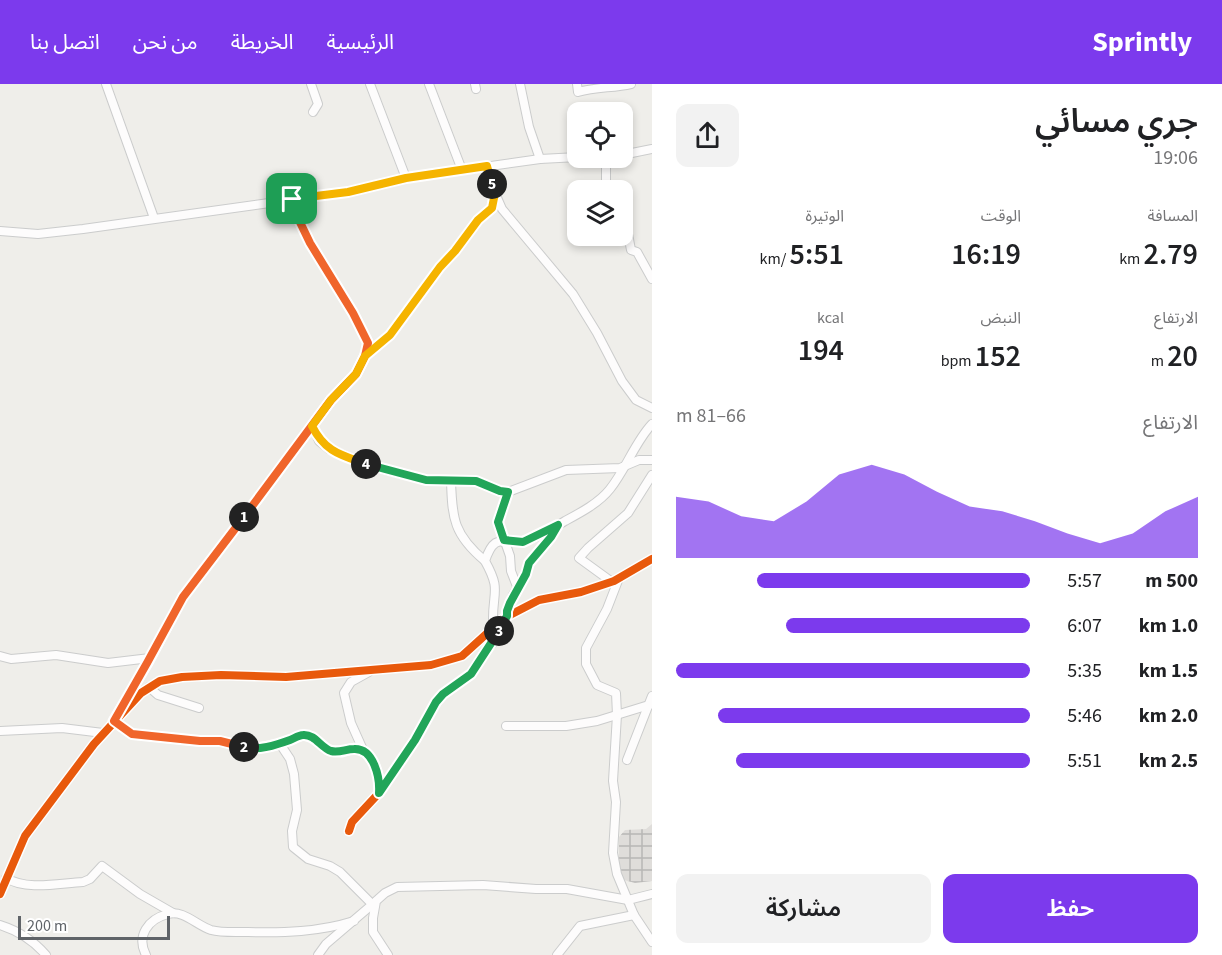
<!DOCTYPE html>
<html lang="ar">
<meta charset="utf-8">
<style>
body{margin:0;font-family:"Source Sans 3","Noto Sans Arabic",sans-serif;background:#f2f2f2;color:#202124;direction:rtl;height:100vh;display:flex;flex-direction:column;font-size:22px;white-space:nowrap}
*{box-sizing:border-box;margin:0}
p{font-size:20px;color:#757577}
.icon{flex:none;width:33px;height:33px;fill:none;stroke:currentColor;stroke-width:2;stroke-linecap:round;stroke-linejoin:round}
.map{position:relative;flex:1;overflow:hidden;direction:ltr}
.details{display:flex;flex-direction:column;background:#fff;width:570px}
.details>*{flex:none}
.controls{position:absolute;left:567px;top:18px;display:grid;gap:12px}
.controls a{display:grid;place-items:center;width:66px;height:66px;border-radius:12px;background:#fff;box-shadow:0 3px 9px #0003;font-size:30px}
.scale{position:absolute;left:18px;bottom:15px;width:152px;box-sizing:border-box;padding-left:6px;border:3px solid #5f6368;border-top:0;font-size:16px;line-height:21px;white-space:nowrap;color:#5f6368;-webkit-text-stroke:4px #fff;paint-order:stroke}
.pin{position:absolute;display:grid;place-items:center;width:51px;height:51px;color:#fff;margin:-26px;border-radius:12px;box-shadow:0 3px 9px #0006}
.km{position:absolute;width:30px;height:30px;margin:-15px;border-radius:50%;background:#222;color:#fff;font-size:16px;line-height:30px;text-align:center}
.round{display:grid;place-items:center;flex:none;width:63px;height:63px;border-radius:12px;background:#f2f2f2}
.head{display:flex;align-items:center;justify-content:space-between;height:102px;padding:0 24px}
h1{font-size:33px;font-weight:600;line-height:45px}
.figures{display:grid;grid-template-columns:repeat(3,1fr);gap:9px;height:102px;padding:6px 24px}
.figures div{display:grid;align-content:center}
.figures b{font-size:30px;font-weight:600}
.figures small{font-size:16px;font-weight:400}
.figures p{font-size:16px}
.chart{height:168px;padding:12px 24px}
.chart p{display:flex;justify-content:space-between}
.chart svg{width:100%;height:108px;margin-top:6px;fill:#7c3aed;opacity:.7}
.action{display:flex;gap:12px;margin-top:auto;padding:12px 24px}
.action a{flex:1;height:69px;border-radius:12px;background:#7c3aed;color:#fff;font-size:24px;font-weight:600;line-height:69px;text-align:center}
.action a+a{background:#f2f2f2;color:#202124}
ul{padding:0 24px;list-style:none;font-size:20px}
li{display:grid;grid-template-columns:96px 72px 1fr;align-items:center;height:45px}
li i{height:15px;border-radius:8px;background:#7c3aed}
header{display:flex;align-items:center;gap:36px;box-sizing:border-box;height:84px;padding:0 30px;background:#7c3aed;color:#fff}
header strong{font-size:28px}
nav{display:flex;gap:33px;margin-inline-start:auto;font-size:21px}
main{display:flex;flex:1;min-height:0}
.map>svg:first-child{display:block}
</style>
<header>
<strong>Sprintly</strong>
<nav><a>الرئيسية</a><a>الخريطة</a><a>من نحن</a><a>اتصل بنا</a></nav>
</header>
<main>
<section class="details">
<div class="head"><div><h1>جري مسائي</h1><p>19:06</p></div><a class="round"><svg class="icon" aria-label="share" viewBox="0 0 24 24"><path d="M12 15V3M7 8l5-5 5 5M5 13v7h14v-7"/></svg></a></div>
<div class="figures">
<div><p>المسافة</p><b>2.79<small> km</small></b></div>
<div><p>الوقت</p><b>16:19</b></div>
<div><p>الوتيرة</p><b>5:51<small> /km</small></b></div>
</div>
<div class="figures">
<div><p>الارتفاع</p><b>20<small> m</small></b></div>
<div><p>النبض</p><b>152<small> bpm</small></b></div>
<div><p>kcal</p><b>194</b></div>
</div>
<div class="chart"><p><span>الارتفاع</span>66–81 m</p>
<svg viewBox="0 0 160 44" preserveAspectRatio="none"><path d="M0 44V19L10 21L20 27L30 29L40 21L50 10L60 6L70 10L80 17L90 23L100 25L110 29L120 34L130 38L140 34L150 25L160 19V44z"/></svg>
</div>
<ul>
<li><b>500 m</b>5:57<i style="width:77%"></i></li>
<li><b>1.0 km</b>6:07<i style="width:69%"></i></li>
<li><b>1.5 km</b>5:35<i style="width:100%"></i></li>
<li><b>2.0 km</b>5:46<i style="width:88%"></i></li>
<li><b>2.5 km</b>5:51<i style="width:83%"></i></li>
</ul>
<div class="action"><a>حفظ</a><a>مشاركة</a></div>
</section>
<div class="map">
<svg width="652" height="871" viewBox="0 0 652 871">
<defs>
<pattern id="industrial-grid" width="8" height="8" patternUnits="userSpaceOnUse" patternTransform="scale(1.5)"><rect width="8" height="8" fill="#dfddda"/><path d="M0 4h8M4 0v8" fill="none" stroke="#b8b7b5"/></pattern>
</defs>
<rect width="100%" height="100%" fill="#efeeea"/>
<polygon fill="url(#industrial-grid)" points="652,740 652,797 635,799 624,796 619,785 619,753 625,746 646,745"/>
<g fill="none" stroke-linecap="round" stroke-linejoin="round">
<g stroke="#cbcccc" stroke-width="10">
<g id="minor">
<polyline points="106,0 154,134"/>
<polyline points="311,0 318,20 313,28"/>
<polyline points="370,0 406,94"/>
<polyline points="429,0 462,86"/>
<polyline points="475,0 476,5"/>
<polyline points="520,0 529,43 540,75"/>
<path d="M577 0 578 8C596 3 613 4 631 0"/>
<polyline points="622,71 652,65"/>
<polyline points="606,74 606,106"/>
<polyline points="495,109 502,125 573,210 597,249 622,297 636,316 652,324"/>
<polyline points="292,115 298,134 310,159 353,229 368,259 365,272 356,290 331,316 261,411 183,513 148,579 113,637 132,650 199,657 220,657 252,665 280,660 303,651 313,653 328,666 342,668 355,664 366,669 374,679 380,697 379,709 352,738 349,747"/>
<polyline points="622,143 628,150 631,166 637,168 652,195"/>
<polyline points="0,147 38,150 83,145 348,108 406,94 540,75 578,73"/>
<polyline points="365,272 390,251 440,183 455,167 478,136 492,124 495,109 487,82"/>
<polyline points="312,342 319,357 329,365 373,383 426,396 476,397 500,407 508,408"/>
<path d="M451 396C452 435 454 451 485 477"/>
<polyline points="619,494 607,525 586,564 586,580 597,601 616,609 617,631 613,697 616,718 613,769 617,790 634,831 652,858"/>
<polyline points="612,498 579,474 588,464 628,429 652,391"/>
<polyline points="518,505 511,487 510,472 498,438 508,408 566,386 620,384 639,376 652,376"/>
<path d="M498 540 493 535C493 506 501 506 485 477 495 447 503 461 524 457 533 456 556 443 565 437 580 429 599 419 610 405 626 385 635 358 652 340"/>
<polyline points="0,572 11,575 56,571 108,579 150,574"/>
<polyline points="149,603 158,611 199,624"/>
<polyline points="506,642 566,642 597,637 652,620"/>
<polyline points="0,647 62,644 103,649"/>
<polyline points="280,660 290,675 294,690 297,726 292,747 293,763 308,775 330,782 340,788 373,821"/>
<polyline points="364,668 351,639 344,609 351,598 369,588"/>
<polyline points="627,676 652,612"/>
<polyline points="381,705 415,656 436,619 443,610 470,590 485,567 494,558 507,532 507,527 513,511 526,490 529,479 551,453 558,441"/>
<path d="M6 794C27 807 60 799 83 798L90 795 102 782 140 810 173 829"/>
<polyline points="0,810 25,752 94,660 141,609 160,597 182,593 221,591 286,593 431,581 462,572 504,534 539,516 581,508 614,497 652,475"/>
<path d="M0 841C19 847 33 856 46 871"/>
<path d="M146 871C136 852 148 835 168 830 184 826 196 841 211 846 222 849 236 848 248 848 283 849 319 848 354 837"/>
<polyline points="318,871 326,860 374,819"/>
<polyline points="388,871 373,848 373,834 376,817 385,809 397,803 483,801 536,805 567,805 628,816 652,810"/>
<polyline points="557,871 580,842 634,831"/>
</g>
</g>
<use href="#minor" stroke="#fdfcfc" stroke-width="8"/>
<g stroke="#fff" stroke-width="11">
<g id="cycleway">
<polyline points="292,115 298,134 310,159 353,229 368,259 365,272 356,290 331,316 261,411 183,513 148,579 113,637 132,650 199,657 220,657 252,665 280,660 303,651 313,653 328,666 342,668 355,664 366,669 374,679 380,697 379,709 352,738 349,747"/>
<polyline points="0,810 25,752 94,660 141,609 160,597 182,593 221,591 286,593 431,581 462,572 504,534 539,516 581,508 614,497 652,475"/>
</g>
</g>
<use href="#cycleway" stroke="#e8590c" stroke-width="8"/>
</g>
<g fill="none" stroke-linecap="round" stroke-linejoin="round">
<g stroke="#fff" stroke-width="12">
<polyline id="split-1" points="244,433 331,316 356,290 365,272 368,259 353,229 310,159 298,134 292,115"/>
</g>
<g stroke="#fff" stroke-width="12">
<polyline id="split-2" points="244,663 220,657 200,657 132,650 114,637 147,579 183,513 244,433"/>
</g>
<g stroke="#fff" stroke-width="12">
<path id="split-3" d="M244 663C258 667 276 661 290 656 293 655 299 651 303 651 315 650 321 664 331 667 339 669 346 665 354 665 374 664 380 694 379 709L415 656 436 618 443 610 471 590 499 547"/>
</g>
<g stroke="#fff" stroke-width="12">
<polyline id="split-4" points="366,380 426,396 476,397 500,407 508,408 498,438 504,456 523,458 558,441 551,453 529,479 526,490 510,519 507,527 507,532 499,547"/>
</g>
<g stroke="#fff" stroke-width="12">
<path id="split-5" d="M366 380C341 371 325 368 312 342L331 316 356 290 365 272 390 251 440 183 455 167 478 136 492 124 495 109 492 100"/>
</g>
<g stroke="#fff" stroke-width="12">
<polyline id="split-6" points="292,115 348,108 406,94 487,82 492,100"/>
</g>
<use href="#split-1" stroke="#f0652b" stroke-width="8"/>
<use href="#split-2" stroke="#f0652b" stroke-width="8"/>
<use href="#split-3" stroke="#22a559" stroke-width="8"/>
<use href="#split-4" stroke="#22a559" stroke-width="8"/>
<use href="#split-5" stroke="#f5b400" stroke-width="8"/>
<use href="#split-6" stroke="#f5b400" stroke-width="8"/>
</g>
</svg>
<div class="controls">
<a><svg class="icon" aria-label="locate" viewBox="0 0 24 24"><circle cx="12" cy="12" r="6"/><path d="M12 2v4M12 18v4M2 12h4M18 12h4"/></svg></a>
<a><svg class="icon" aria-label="layers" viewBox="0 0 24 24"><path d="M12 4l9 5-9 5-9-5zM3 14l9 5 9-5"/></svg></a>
</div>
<div class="scale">200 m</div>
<div class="pin" style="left:292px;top:115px;background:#1e9e55"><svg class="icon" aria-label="arrive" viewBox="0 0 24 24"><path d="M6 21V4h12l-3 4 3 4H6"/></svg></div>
<b class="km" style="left:244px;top:433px">1</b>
<b class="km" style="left:244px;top:663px">2</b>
<b class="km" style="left:499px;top:547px">3</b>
<b class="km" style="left:366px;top:380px">4</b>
<b class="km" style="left:492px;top:100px">5</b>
</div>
</main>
